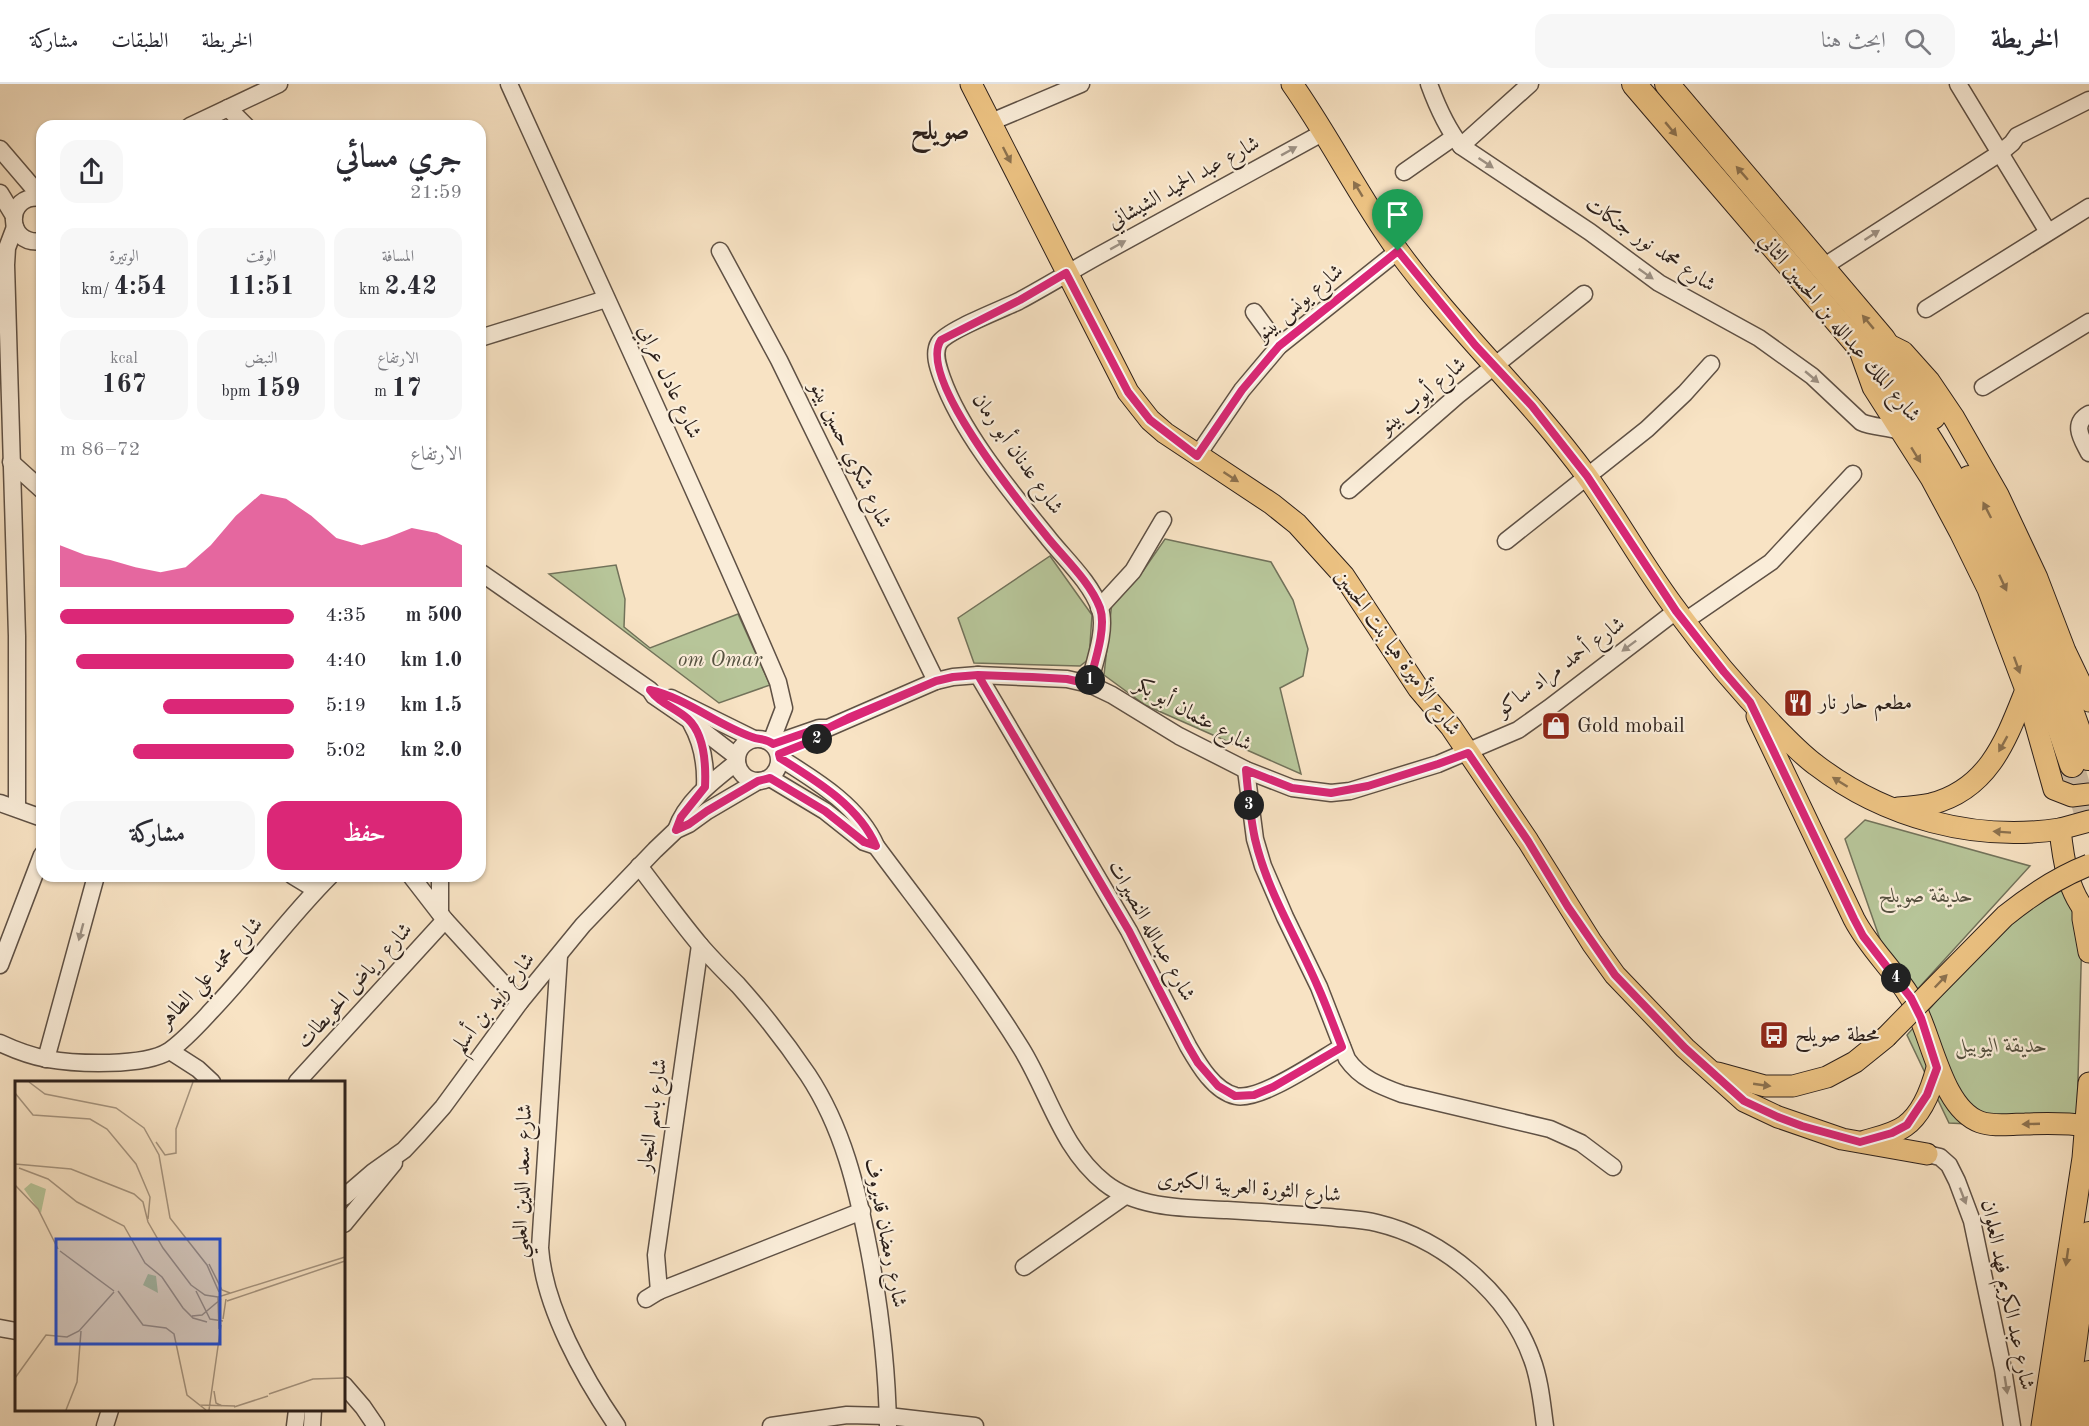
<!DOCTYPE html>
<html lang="ar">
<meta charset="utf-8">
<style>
body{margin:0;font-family:"Old Standard TT",Amiri,serif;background:#f7f7f7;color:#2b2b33;direction:rtl;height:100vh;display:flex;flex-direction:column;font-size:22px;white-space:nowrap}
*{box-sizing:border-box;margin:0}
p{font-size:20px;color:#7c7c81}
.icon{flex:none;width:33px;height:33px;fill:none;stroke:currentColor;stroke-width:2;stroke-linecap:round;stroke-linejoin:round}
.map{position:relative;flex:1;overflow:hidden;direction:ltr}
.drawer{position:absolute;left:36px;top:36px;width:450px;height:762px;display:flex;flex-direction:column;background:#fff;border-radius:18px;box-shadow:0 2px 4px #0004;direction:rtl}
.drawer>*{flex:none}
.pin{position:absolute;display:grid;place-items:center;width:51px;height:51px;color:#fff;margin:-62px -26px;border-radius:50% 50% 50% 0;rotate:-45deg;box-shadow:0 0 6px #0007}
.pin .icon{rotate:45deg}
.km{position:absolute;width:30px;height:30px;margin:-15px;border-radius:50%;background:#222;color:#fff;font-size:16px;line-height:30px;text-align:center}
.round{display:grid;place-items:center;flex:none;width:63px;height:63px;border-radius:18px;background:#f7f7f7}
.summary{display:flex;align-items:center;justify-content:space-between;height:102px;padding:0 24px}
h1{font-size:33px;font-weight:700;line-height:45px}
.stats{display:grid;grid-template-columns:repeat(3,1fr);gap:9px;height:102px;padding:6px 24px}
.stats div{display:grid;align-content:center;border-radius:15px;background:#f7f7f7;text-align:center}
.stats b{font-size:26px;font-weight:700}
.stats small{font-size:16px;font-weight:400}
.stats p{font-size:16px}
.chart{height:168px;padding:12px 24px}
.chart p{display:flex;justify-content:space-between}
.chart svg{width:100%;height:108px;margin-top:6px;fill:#db2777;opacity:.7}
.action{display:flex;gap:12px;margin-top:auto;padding:12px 24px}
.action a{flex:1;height:69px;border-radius:18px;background:#db2777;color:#fff;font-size:24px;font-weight:700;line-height:69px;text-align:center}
.action a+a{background:#f7f7f7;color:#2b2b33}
ul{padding:0 24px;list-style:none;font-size:20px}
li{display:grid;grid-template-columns:96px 72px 1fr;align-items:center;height:45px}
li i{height:15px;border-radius:8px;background:#db2777}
header{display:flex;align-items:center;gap:36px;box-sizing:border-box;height:84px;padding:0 30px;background:#fff;border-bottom:2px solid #e1e1e2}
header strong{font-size:28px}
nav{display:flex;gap:33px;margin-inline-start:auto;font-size:21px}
.search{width:420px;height:54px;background:#f7f7f7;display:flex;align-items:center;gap:15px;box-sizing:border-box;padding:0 21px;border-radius:18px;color:#7c7c81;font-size:22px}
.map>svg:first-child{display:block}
</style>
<header>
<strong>الخريطة</strong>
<div class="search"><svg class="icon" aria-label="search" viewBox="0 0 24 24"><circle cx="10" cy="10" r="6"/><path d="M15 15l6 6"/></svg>ابحث هنا</div>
<nav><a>الخريطة</a><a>الطبقات</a><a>مشاركة</a></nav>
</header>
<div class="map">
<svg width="2089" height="1342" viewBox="0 0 2089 1342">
<rect width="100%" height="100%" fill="#f8e3c4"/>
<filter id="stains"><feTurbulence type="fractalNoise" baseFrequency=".00333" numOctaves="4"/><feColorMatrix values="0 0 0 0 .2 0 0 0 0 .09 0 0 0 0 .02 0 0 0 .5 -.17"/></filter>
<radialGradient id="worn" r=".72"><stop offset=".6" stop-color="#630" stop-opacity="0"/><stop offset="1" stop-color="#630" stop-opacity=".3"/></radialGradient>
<g fill="#b7c599" stroke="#72725a" stroke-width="1.5">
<polygon points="1165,455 1271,478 1293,516 1308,565 1303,592 1280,604 1301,690 1145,621 1104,591 1112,518 1143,487"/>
<polygon points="1050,472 1092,531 1089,575 1080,582 974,579 958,534"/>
<polygon points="616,481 625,515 624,543 650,564 738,530 770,601 719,619 549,490"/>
<polygon points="1865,736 2030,782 1903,921 1845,755"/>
<polygon points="2064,805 2082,848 2077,1031 2068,1045 1949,1039 1907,951 1984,862 2033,821"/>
</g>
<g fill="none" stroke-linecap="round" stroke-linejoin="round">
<polyline stroke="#cfbca2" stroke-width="24" stroke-dasharray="24 12" stroke-linecap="butt" points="2072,681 2089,739"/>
<g stroke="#5f5145" stroke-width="19">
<g id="minor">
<path d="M509 0C599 199 692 397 778 598L784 624 771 658"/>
<path d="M1429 0C1437 22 1446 43 1461 62L1590 148 1659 199 1759 254 1812 292 1861 338C1874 344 1888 342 1902 348"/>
<polyline points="1958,0 2048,148"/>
<polyline points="228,24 246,42"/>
<polyline points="991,38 1081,0"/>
<polyline points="190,42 279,0"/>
<polyline points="1461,62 1530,0"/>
<polyline points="0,65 42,114"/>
<polyline points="1404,88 1454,53"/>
<polyline points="0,109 14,132"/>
<path d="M42 114C4 108 5 163 42 157"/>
<polyline points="15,143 7,164 6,181 17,552 17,724"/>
<polyline points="720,167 779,276 936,597"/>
<polyline points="1823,183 2000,69 2012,59 2017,52 2089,16"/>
<polyline points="1926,225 2089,123"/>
<polyline points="1254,228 1279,262"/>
<polyline points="480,254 606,215"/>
<polyline points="1983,303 2089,238"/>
<path d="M2089 330C2071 340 2082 355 2089 369"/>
<polyline points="1197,372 1242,306 1279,262 1398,167"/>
<polyline points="11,378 42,406"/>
<polyline points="1349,406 1458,311 1584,210"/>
<polyline points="1506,457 1647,345 1685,309 1711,280"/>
<polyline points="480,488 650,606 654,612 689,636 737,673"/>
<polyline points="1099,524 1133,487 1163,436"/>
<polyline points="1685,537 1771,478 1853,390"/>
<path d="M978 591 1129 847 1188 962C1199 981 1214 1007 1236 1012 1261 1017 1319 976 1342 963"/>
<path d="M1089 600C1094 580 1107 545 1100 525 1091 499 1066 476 1049 455 1012 409 962 350 942 294 938 283 933 269 939 259 947 246 1003 225 1019 217 1045 203 1071 187 1098 172 1173 131 1248 89 1324 48"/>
<polyline points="671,614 754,655"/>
<path d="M691 639C703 660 706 680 705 703"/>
<circle cx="758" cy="676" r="21"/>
<polyline points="773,660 819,644 828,644 936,597 953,593 978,591 1067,595 1089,600 1112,611 1179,652 1246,686 1292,704 1331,709 1350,707 1438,680 1518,646 1549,624 1676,527"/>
<path d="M780 674C815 696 859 722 876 762 925 828 977 893 1021 964 1049 1009 1061 1064 1105 1099 1138 1125 1187 1124 1227 1126 1261 1128 1295 1130 1329 1133 1345 1135 1361 1135 1377 1139 1444 1155 1509 1210 1532 1275 1540 1296 1542 1320 1545 1342"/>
<path d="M1246 686 1255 755 1263 782 1285 833 1319 903 1347 975C1360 994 1380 1002 1402 1010L1550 1045 1581 1059 1613 1083"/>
<polyline points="770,694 825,727 864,758 876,762"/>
<polyline points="0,719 42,734"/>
<path d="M676 746C686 717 713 697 737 678"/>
<path d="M639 782C659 808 679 836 700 861 712 875 725 888 738 901 763 929 787 960 808 991 843 1044 857 1104 869 1166 880 1224 887 1283 888 1342"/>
<polyline points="293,792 316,806"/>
<polyline points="411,792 445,836 520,918"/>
<polyline points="440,792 440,829"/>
<path d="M559 872 540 1164C544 1223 584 1294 617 1342"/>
<polyline points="0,881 42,771"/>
<path d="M0 959C15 966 31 972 47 975 76 980 144 983 169 967 185 956 199 940 212 926 253 883 288 834 330 792"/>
<polyline points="170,967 198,985 212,998"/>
<polyline points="46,975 96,792"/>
<polyline points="297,998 445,836"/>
<polyline points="1927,1070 1940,1073 1949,1081 1957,1097 1972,1137 2003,1285 2012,1342"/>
<polyline points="344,1113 373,1088 404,1066 419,1050 443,1023 520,918 583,841 655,766 676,746 689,740 707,727 758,697"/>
<polyline points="344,1140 394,1079"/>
<polyline points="1024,1183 1125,1112"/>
<polyline points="659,1207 656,1171 700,861"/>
<polyline points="646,1215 659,1207 862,1127"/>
<polyline points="0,1244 16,1247"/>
<polyline points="344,1301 363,1323 376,1342"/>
<polyline points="105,1342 110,1326"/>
<polyline points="295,1342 297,1326"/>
<polyline points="312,1342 313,1326"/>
<polyline points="771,1342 847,1331 888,1332 975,1342"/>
</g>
</g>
<g stroke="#2c201b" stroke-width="23">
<g id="major">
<polyline points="971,0 1128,308 1150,336 1165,349 1272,420 1297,440 1344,492 1418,604 1451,643 1528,757 1592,859 1615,891 1685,964 1744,1017 1778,1033 1842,1055 1927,1070"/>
<path d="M1292 0C1330 54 1359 113 1398 167 1456 246 1528 312 1586 391 1618 435 1644 484 1677 527 1707 568 1739 606 1775 643 1788 656 1801 670 1816 681 1885 734 1975 758 2060 745"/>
<polyline points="1885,259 1903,268 1929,297 1954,334 1998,411 2037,494 2065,567 2089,617"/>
<polyline points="1859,264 1873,303 1931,394 1960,448 1988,505 2026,606 2054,705 2072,712 2089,710"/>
<path d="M1757 632 1854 835C1869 864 1893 885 1910 913 1931 945 1940 1024 1980 1038 1994 1043 2010 1040 2025 1040 2046 1039 2068 1039 2089 1042"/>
<path d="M1898 724C1909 723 1920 722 1931 720 1989 705 2006 656 2026 606"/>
<path d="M2089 737 2060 745C2063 774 2068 810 2089 831"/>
<polyline points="2083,825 2083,835 2089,868"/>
<polyline points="1718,989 1765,1002 1793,1002 1827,993 1855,978 1886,953"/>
<path d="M1865 1057C1879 1053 1894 1050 1905 1042 1922 1030 1932 1003 1937 984"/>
<polyline points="2042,1342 2083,1074 2089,999"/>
</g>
</g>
<g stroke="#2c201b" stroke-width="26">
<g id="highway">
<path d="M1634 0 1886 294C1974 403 2028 550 2072 681"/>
<polyline points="1667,0 1883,255 1933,333"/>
<path d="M1969 394C2021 482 2054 578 2088 674"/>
<polyline points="2063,1342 2089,1150"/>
<polyline points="2082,1342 2089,1289"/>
</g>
</g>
<use href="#minor" stroke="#faedd9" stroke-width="16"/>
<use href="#major" stroke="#ecc282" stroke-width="21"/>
<use href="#highway" stroke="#ecc282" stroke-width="24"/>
<g stroke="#2c201b" stroke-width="23" stroke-linecap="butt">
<path id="major-bridge" d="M1886 953 2005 832C2031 811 2058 793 2089 781"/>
</g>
<use href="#major-bridge" stroke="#ecc282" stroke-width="21"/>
</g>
<defs><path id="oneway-solid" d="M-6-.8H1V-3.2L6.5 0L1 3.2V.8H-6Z" transform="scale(1.5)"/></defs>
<g fill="#8c714e">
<use href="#oneway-solid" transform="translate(1671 45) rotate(50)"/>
<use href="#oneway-solid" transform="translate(1007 71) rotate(63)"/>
<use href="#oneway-solid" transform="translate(1742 89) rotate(-131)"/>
<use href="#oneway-solid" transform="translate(1358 105) rotate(-121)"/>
<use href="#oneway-solid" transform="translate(1868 238) rotate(-130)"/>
<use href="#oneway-solid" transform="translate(1916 371) rotate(58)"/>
<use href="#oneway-solid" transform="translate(1231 393) rotate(33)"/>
<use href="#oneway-solid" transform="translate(1987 426) rotate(-117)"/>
<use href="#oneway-solid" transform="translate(2003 499) rotate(65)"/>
<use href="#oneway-solid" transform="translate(2017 581) rotate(70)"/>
<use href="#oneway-solid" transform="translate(2003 660) rotate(119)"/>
<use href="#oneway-solid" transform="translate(1840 698) rotate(-148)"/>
<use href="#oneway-solid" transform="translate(2002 748) rotate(-176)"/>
<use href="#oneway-solid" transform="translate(1941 897) rotate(-46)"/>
<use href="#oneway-solid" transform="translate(1762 1001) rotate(8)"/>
<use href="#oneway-solid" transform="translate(2031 1040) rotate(178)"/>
<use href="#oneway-solid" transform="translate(2067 1173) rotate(98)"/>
</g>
<g fill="#9d9184">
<use href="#oneway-solid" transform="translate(1289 67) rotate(-29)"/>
<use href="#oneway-solid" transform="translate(1486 79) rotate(34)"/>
<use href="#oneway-solid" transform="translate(1872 151) rotate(-33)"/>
<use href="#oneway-solid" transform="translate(1118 161) rotate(-29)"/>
<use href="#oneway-solid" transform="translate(1646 190) rotate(35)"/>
<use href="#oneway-solid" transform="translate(1812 293) rotate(40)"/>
<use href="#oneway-solid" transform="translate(1629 562) rotate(143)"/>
<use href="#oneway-solid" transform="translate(81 848) rotate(105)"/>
<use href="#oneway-solid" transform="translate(1963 1112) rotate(69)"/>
<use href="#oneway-solid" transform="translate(2006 1301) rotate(81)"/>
</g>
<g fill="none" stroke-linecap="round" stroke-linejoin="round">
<g stroke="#fff" stroke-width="12">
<path id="route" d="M1398 167 1279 262 1242 306 1197 372 1150 336 1128 308 1066 189 1020 216 941 256C916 293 1023 423 1048 454 1066 476 1090 498 1100 524 1107 544 1094 580 1089 600L1067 595 1032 593 978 591 953 593 936 597 828 644H819L773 660C766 654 759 656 752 653 717 641 686 614 650 606 659 619 676 624 688 635 705 651 706 682 705 703L681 733 676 746 689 740 707 727 758 697 770 694 825 727 864 758 876 762C859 722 815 696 780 674L779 670 824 652 828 644 848 634 936 597 953 593 978 591 1129 847 1188 962 1198 979 1218 1002 1235 1012 1254 1011 1273 1003 1342 963C1334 943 1327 923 1318 903 1297 854 1267 807 1255 755 1250 732 1248 709 1246 686L1292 704 1331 709 1368 702 1438 680 1468 669 1528 757 1568 823 1615 891 1685 964 1744 1017 1778 1033 1802 1042 1860 1058 1892 1049 1907 1041 1927 1011 1937 984 1921 934 1911 914 1863 852 1854 835 1750 618 1724 588 1676 527 1587 392 1561 359 1532 322 1475 261 1398 167"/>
</g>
<use href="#route" stroke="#db2777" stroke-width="8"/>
</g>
<defs>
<g id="restaurant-square" transform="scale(1.5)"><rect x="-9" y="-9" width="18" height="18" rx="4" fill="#8f2418" stroke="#faedd9"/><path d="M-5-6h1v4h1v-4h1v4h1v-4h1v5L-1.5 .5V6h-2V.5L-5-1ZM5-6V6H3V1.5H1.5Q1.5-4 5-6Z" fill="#fff"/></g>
<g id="shop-square" transform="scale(1.5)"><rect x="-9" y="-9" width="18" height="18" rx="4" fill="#8f2418" stroke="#faedd9"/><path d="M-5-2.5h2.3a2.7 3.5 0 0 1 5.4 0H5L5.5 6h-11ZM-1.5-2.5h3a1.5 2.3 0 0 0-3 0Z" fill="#fff"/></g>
<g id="bus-square" transform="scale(1.5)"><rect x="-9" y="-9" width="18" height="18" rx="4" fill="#8f2418" stroke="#faedd9"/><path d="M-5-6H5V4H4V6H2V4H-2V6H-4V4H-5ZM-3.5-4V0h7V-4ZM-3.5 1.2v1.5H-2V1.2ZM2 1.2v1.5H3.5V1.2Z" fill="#fff"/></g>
</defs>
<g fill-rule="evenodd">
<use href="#restaurant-square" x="1798" y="619"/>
<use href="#shop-square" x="1556" y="642"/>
<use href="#bus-square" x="1774" y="951"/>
</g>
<g text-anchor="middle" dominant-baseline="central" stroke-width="4.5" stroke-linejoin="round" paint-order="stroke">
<g font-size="21" fill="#2c201b" stroke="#faedd9">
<text transform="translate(1184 99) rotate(-29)">شارع عبد الحميد الشيشاني</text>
<text transform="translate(1650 161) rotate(34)">شارع محمد نور جنكات</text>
<text transform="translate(1300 219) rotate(-40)">شارع يونس بينو</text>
<text transform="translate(1839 244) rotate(50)">شارع الملك عبدالله بن الحسين الثاني</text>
<text transform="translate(669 298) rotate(65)">شارع عادل عرابي</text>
<text transform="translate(1423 312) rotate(-40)">شارع أيوب بينو</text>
<text transform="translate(1017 370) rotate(55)">شارع عدنان أبو رمان</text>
<text transform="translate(850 371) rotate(64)">شارع شكري حسين بينو</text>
<text transform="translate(1397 569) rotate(54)">شارع الأميرة هيا بنت الحسين</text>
<text transform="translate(1561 583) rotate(-36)">شارع أحمد مراد ساكو</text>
<text transform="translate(1193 631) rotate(29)">شارع عثمان أبو بكر</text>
<text transform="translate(1151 847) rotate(61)">شارع عبدالله النصيرات</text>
<text transform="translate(211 889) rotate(-47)">شارع محمد علي الطاهر</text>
<text transform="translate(355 902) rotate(-48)">شارع رياض الحويطات</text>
<text transform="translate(494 919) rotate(-52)">شارع زيد بن أسلم</text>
<text transform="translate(653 1031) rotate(-82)">شارع باسم النجار</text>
<text transform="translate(523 1097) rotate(-88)">شارع سعد الدين العلمي</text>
<text transform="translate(1249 1104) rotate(5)">شارع الثورة العربية الكبرى</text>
<text transform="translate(885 1149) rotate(79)">شارع رمضان قديروف</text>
<text transform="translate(2007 1211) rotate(78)">شارع عبد الكريم فهد العلوان</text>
</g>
<g font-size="21" font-style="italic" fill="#565241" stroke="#faedd9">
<text x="720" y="576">om Omar</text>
<text x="1926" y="812">حديقة صويلح</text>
<text x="2001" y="962">حديقة اليوبيل</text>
</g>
<g font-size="21" fill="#2c201b" stroke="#faedd9" text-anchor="start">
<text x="1819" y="619">مطعم حار نار</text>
<text x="1577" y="642">Gold mobail</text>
<text x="1795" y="951">محطة صويلح</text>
</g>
<g font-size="27" font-weight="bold" fill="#2c201b" stroke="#faedd9">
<text x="940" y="47">صويلح</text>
</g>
</g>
<g transform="translate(15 997)">
<rect width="330" height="330" fill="#f8e3c4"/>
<path d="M16 102 31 108 26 132 9 108ZM133 193 141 195 143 212 128 204Z" fill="#b7c599"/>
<path fill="none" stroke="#a69580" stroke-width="1.5" d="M14 1 30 13 101 27 129 47 144 74 155 137 192 184 204 211M0 12 18 34 75 38 92 48 121 83 135 116 133 138M141 61 150 74 161 72V48L178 1M0 83 56 88 119 113 128 121 133 141 148 167 176 204 190 214 203 216M4 87 33 98 62 121 109 145 130 182 147 196 168 227 178 237 192 241M0 104 23 128 43 168M45 170 99 210M194 183 207 209 215 212M103 210 128 244 151 247 159 253 172 314 191 329M181 210 195 238 208 240M212 220 330 180M177 235 187 234 206 218M208 238 211 218M204 248 203 216 330 176M0 297 31 254 52 256 64 250 99 211M199 310 201 322 207 325M254 313 298 298 330 297M184 324 220 325M219 326 253 315M51 329 62 301 66 250M194 329 206 244"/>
<path fill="#1d4ed8" fill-opacity="0.15" stroke="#1d4ed8" stroke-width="3" d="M41 158H205V263H41Z"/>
<rect width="330" height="330" fill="none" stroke="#2c201b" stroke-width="3"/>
</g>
<rect width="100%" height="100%" filter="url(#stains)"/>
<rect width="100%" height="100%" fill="url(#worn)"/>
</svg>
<div class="pin" style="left:1398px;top:167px;background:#1e9e55"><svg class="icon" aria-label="arrive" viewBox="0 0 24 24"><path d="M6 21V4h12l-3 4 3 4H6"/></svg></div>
<b class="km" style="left:1090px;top:596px">1</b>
<b class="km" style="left:817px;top:655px">2</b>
<b class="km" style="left:1249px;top:721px">3</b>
<b class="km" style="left:1896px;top:894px">4</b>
<section class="drawer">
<div class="summary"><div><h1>جري مسائي</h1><p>21:59</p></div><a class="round"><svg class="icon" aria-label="share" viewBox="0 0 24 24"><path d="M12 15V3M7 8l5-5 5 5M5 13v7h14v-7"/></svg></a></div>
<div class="stats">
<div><p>المسافة</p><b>2.42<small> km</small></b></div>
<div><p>الوقت</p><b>11:51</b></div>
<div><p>الوتيرة</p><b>4:54<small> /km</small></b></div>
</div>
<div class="stats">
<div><p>الارتفاع</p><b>17<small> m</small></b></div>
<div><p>النبض</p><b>159<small> bpm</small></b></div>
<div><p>kcal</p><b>167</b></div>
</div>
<div class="chart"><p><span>الارتفاع</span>72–86 m</p>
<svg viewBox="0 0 160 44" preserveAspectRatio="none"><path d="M0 44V27L10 31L20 33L30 36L40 38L50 36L60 27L70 15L80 6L90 8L100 15L110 24L120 27L130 24L140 20L150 22L160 27V44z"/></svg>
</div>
<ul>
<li><b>500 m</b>4:35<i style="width:100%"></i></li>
<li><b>1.0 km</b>4:40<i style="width:93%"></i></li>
<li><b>1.5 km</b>5:19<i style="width:56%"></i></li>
<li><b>2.0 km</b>5:02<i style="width:69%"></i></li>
</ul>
<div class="action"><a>حفظ</a><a>مشاركة</a></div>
</section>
</div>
